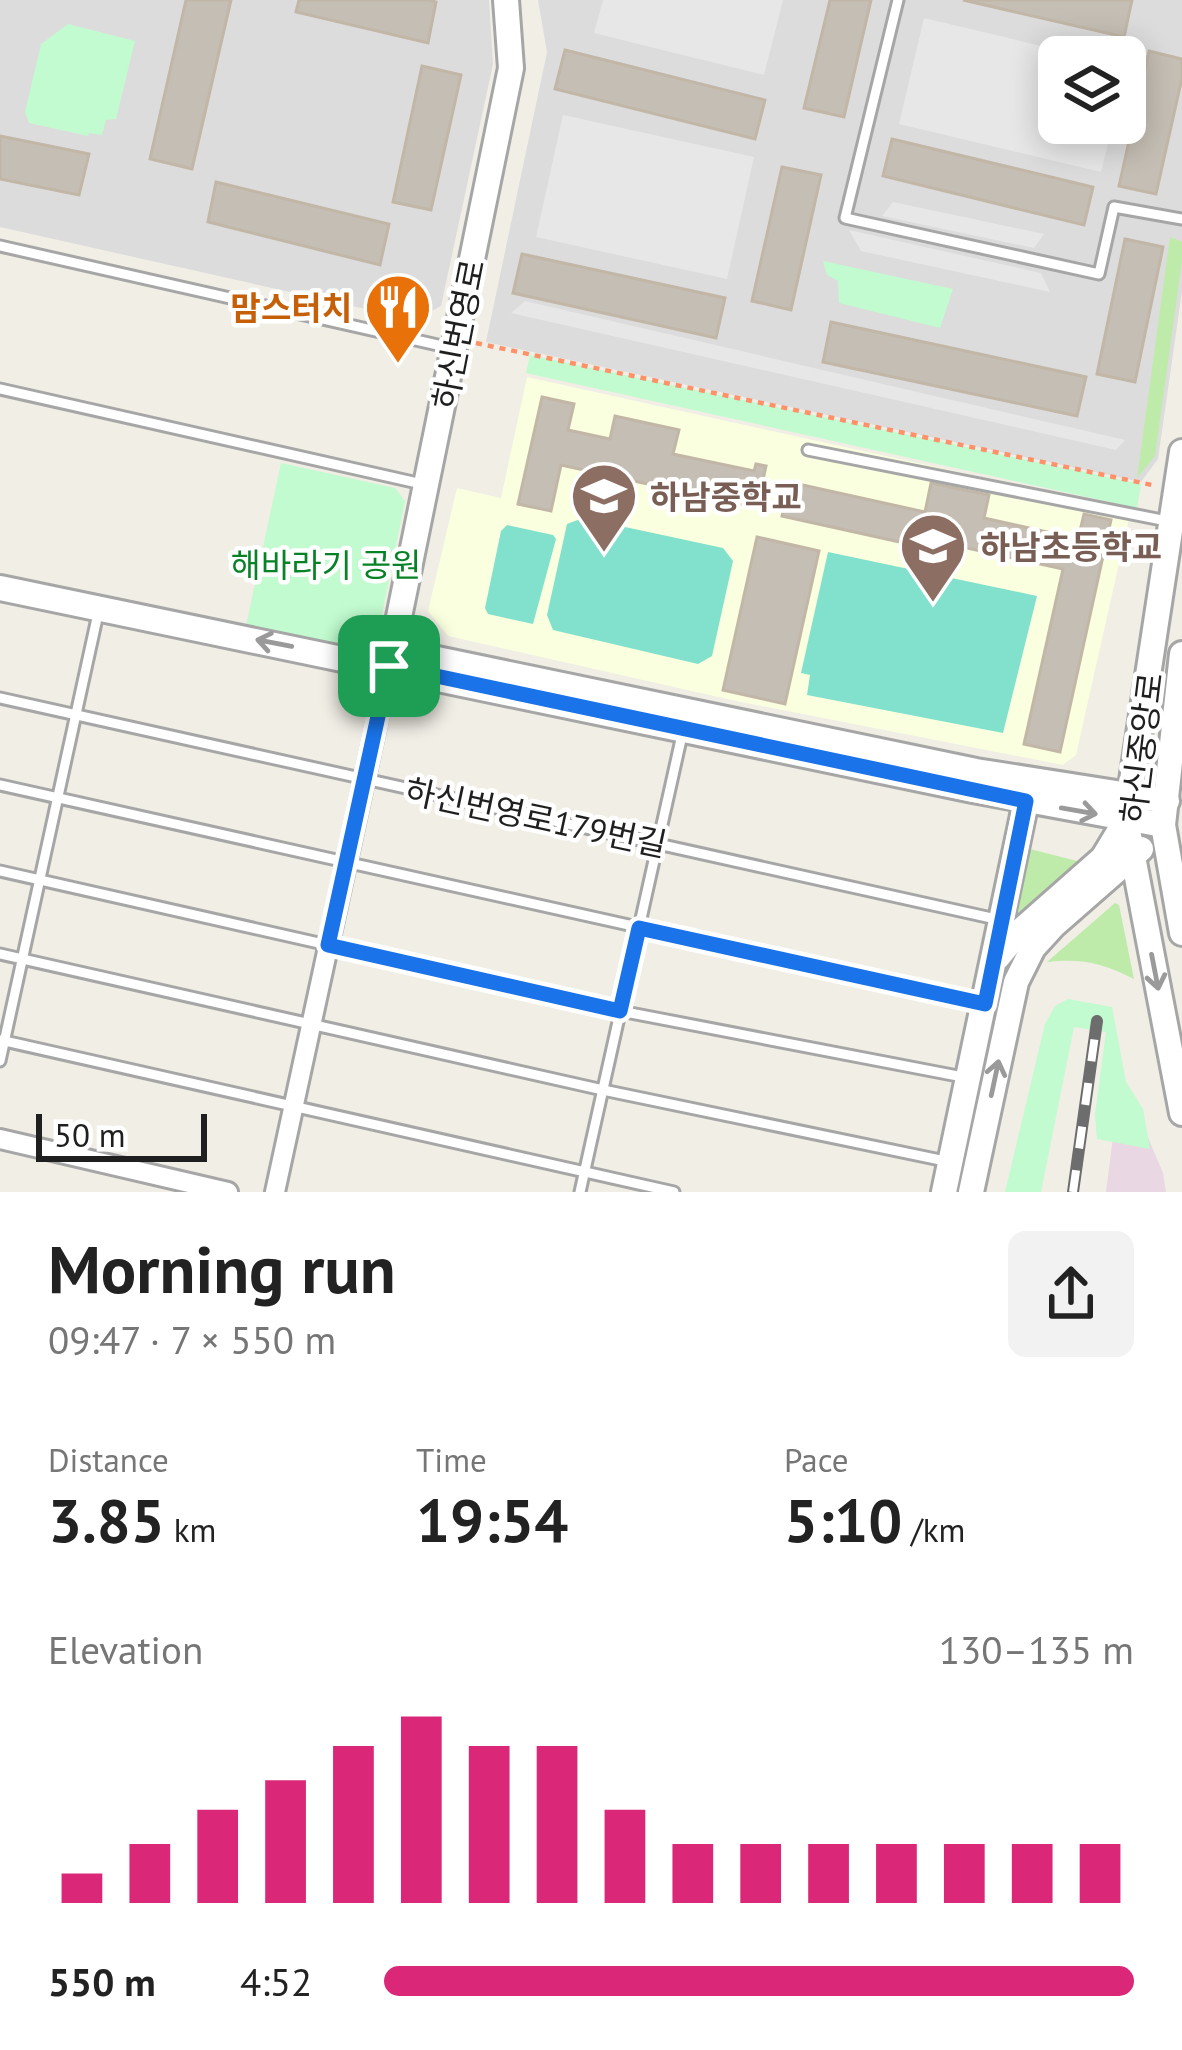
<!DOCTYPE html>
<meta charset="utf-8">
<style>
body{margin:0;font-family:"PT Sans","Noto Sans KR",sans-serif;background:#f2f2f2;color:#222;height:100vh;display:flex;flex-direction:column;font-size:45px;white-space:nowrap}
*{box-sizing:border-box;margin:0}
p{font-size:39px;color:#767676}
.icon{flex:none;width:66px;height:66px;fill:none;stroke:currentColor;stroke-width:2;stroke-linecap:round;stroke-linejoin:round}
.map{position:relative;height:1192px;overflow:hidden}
.details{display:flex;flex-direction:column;background:#fff;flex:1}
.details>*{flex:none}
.tools{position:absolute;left:1038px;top:36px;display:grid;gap:24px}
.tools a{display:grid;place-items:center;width:108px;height:108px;border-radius:18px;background:#fff;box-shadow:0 6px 30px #0003;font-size:60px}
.scale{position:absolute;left:36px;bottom:30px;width:171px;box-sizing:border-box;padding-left:12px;border:6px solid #1f1f1f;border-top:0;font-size:33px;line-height:42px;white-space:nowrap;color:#1f1f1f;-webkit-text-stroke:9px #fff;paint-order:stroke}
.pin{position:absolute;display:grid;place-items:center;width:102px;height:102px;color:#fff;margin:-51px;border-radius:24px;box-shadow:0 6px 18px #0006}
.round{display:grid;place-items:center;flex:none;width:126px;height:126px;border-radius:18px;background:#f2f2f2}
.overview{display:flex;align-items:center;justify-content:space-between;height:204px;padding:0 48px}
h1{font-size:66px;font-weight:800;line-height:90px}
.stats{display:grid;grid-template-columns:repeat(3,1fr);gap:18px;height:204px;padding:12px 48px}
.stats div{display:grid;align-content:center}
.stats b{font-size:60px;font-weight:800}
.stats small{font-size:33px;font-weight:400}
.stats p{font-size:33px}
.chart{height:336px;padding:24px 48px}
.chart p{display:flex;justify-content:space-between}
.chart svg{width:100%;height:216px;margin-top:12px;stroke:#db2777;stroke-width:6}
ul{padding:0 48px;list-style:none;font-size:39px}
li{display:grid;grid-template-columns:192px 144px 1fr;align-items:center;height:90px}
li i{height:30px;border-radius:15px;background:#db2777}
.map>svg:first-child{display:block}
</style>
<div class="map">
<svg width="1182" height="1192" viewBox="0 0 1182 1192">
<rect width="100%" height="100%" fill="#f0eee5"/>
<g fill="#dddcdc" fill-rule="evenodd">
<polygon points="0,0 489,0 493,64 441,306 415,320 0,227"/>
<path d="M538 0H1182V291L1158 459 1141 482 486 342 547 52ZM1059 57H1125V123H1059Z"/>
</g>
<polygon fill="#e9d7e3" points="1121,1074 1163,1173 1166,1192 1106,1192"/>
<polygon fill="#faffdf" points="527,377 1131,510 1076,755 1063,765 736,701 448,636 428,611 457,488 501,498"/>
<g fill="#bfebaa">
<polygon points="1170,237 1182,242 1182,261 1155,456 1137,478"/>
<polygon points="1030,849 1081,862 1017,918"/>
<path d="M1115 903 1119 905 1134 979C1103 963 1082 958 1047 962Z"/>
</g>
<g fill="#c1fbcf">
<polygon points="68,24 135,41 116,119 106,120 102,135 89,133 88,136 29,123 25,112 41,44"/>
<polygon points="823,261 953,289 940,328 839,303 838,281 827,275"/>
<polygon points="530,355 1141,484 1137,508 526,373"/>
<polygon points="281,463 395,488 405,501 376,644 356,649 246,626"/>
<polygon points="1068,999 1112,1007 1126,1082 1143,1109 1150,1149 1097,1139 1095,1114 1106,1032 1074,1027 1041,1192 1005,1192 1045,1024 1055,1006"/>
</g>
<g fill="#81e1cc">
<polygon points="583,518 723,548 733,561 712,656 698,664 553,630 547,615 567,524"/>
<polygon points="507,525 553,535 556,539 533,624 488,614 485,608 501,531"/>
<polygon points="828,552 1037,596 1003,733 807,695 810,675 801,673"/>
</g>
<g fill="#e7e7e7">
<polygon points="603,0 783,0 764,75 594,33"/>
<polygon points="924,18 1088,57 1059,57 1059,123 1113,123 1101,172 899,124"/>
<polygon points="563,115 754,157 727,279 536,237"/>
<polygon points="893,202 1044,234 1034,248 882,216"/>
<polygon points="849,230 1041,273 1050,292 861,251"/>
<polygon points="525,301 1125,440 1116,450 511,313"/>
</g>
<g fill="#c5beb4" stroke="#c2b7a7" stroke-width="3">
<polygon points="186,0 231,0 192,169 150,159"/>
<polygon points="299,0 429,0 436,2 428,43 296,12"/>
<polygon points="830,0 871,0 844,117 804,108"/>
<polygon points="963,0 1132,0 1124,37"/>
<polygon points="565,50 765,100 755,139 555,89"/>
<polygon points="1149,51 1182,59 1182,78 1156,194 1119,186"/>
<polygon points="422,66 461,75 431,210 393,202"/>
<polygon points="0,136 89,154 79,195 0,179"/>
<polygon points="892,139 1093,187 1084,225 883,176"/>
<polygon points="782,167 821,175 791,310 752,301"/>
<polygon points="216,182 389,224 380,265 208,222"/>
<polygon points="1125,239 1163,247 1135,382 1097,374"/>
<polygon points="522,254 725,298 716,338 513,293"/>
<polygon points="831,322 1086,377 1077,416 823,362"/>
<polygon points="542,397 574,404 568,430 610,439 615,416 679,430 673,454 754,471 756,464 766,466 757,508 561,465 551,511 518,504"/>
<polygon points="789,482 925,512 931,483 989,495 984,518 1078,539 1084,514 1111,520 1060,752 1024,744 1063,569 949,544 945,552 782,516"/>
<polygon points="757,537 819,551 785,704 723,690"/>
</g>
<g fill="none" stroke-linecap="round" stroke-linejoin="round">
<g stroke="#a6a6a6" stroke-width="15">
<g id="service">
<polyline points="898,0 845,218 1099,274 1114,207 1182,219"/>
<polyline points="0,246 451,348"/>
<polyline points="0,389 422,484"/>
<polyline points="808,450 1167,521"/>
<polyline points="0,698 996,919"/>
<polyline points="0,785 979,1003"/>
<polyline points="0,871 620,1011 963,1077"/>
<polyline points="0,954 603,1090 950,1162"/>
<polyline points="0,1040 674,1192"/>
<polyline points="0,1061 99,609"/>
<polyline points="580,1192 682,735"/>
</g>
</g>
<g stroke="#a6a6a6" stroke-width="24">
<g id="minor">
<polyline points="0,1139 228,1192"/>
<polyline points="275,1192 389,666"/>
</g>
</g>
<g stroke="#a6a6a6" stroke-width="30">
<g id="tertiary">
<polyline points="1182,452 1126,820 1182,1113"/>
<polyline points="0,588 973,790 1163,825"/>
<polyline points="1182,654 1163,825 1182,933"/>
<polyline points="396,663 413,654 976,771 1167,801"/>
<polyline points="389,666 511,68 506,0"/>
<polyline points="998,957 1017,934 1103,858 1126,820"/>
<polyline points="944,1192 1026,801"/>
<polyline points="971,1192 1016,982 1033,948 1054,925 1141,849"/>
</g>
</g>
<polyline stroke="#fe9169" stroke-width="4.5" stroke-dasharray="6 6" stroke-linecap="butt" points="476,343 1152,485"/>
<use href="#service" stroke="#fff" stroke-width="9"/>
<use href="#minor" stroke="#fff" stroke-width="18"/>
<use href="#tertiary" stroke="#fff" stroke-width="24"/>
<g stroke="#6d6d6d" stroke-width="12">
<polyline id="rail" points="1073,1192 1097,1021"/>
</g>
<use href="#rail" stroke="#fff" stroke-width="8" stroke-dasharray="22" stroke-linecap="butt"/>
</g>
<defs><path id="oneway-shaft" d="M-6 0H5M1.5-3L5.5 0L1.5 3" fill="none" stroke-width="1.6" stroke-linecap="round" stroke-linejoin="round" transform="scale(3)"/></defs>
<g stroke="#9a9a9a">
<use href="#oneway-shaft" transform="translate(274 643) rotate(-169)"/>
<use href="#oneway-shaft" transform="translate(1079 811) rotate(10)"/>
<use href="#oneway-shaft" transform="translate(1155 972) rotate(79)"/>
<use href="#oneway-shaft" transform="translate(995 1078) rotate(-78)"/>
</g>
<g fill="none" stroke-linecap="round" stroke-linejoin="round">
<g stroke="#fff" stroke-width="24">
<polygon id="route" points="389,666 1026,801 985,1004 639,928 620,1011 328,945"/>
</g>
<use href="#route" stroke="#1a73e8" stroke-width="15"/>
</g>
<defs>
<g id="restaurant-pin" transform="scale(3.45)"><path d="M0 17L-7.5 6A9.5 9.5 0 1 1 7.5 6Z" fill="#e8710a" stroke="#fff"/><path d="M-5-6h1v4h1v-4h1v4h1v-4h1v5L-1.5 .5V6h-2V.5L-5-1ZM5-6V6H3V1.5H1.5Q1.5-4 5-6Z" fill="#fff"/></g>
<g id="school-pin" transform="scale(3.45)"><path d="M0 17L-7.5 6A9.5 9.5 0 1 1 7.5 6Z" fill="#8d6e63" stroke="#fff"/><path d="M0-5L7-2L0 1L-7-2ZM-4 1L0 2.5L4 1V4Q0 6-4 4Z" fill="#fff"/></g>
</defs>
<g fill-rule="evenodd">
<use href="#restaurant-pin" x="398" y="307"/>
<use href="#school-pin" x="604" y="496"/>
<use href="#school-pin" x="933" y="546"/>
</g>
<g text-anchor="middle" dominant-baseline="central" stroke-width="9" stroke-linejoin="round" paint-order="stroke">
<g font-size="33" font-weight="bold" fill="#c56008" stroke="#fff" text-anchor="end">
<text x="352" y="307">맘스터치</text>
</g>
<g font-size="33" fill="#1f1f1f" stroke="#fff">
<text transform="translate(458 334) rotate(-79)">하신번영로</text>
<text transform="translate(1141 748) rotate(-83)">하신중앙로</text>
<text transform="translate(536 817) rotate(12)">하신번영로179번길</text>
</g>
<g font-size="33" font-weight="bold" fill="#785e54" stroke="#fff" text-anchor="start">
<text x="650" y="496">하남중학교</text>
<text x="980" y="546">하남초등학교</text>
</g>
<g font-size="33" fill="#088227" stroke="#fff">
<text x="326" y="564">해바라기 공원</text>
</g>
</g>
</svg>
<div class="tools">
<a><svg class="icon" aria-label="layers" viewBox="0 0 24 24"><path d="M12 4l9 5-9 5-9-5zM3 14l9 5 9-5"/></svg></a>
</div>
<div class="scale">50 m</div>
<div class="pin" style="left:389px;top:666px;background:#1e9e55"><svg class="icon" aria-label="arrive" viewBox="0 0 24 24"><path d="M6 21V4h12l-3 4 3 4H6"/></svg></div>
</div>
<section class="details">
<div class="overview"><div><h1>Morning run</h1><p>09:47 · 7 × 550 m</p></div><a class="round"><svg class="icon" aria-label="share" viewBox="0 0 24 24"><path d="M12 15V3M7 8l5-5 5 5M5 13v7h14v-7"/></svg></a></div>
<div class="stats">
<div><p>Distance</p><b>3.85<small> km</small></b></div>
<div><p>Time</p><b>19:54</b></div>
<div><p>Pace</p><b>5:10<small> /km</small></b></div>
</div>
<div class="chart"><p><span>Elevation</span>130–135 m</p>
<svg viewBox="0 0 160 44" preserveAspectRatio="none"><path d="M5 44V38M15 44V32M25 44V25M35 44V19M45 44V12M55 44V6M65 44V12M75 44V12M85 44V25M95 44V32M105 44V32M115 44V32M125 44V32M135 44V32M145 44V32M155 44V32"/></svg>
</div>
<ul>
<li><b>550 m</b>4:52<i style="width:100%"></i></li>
</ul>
</section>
